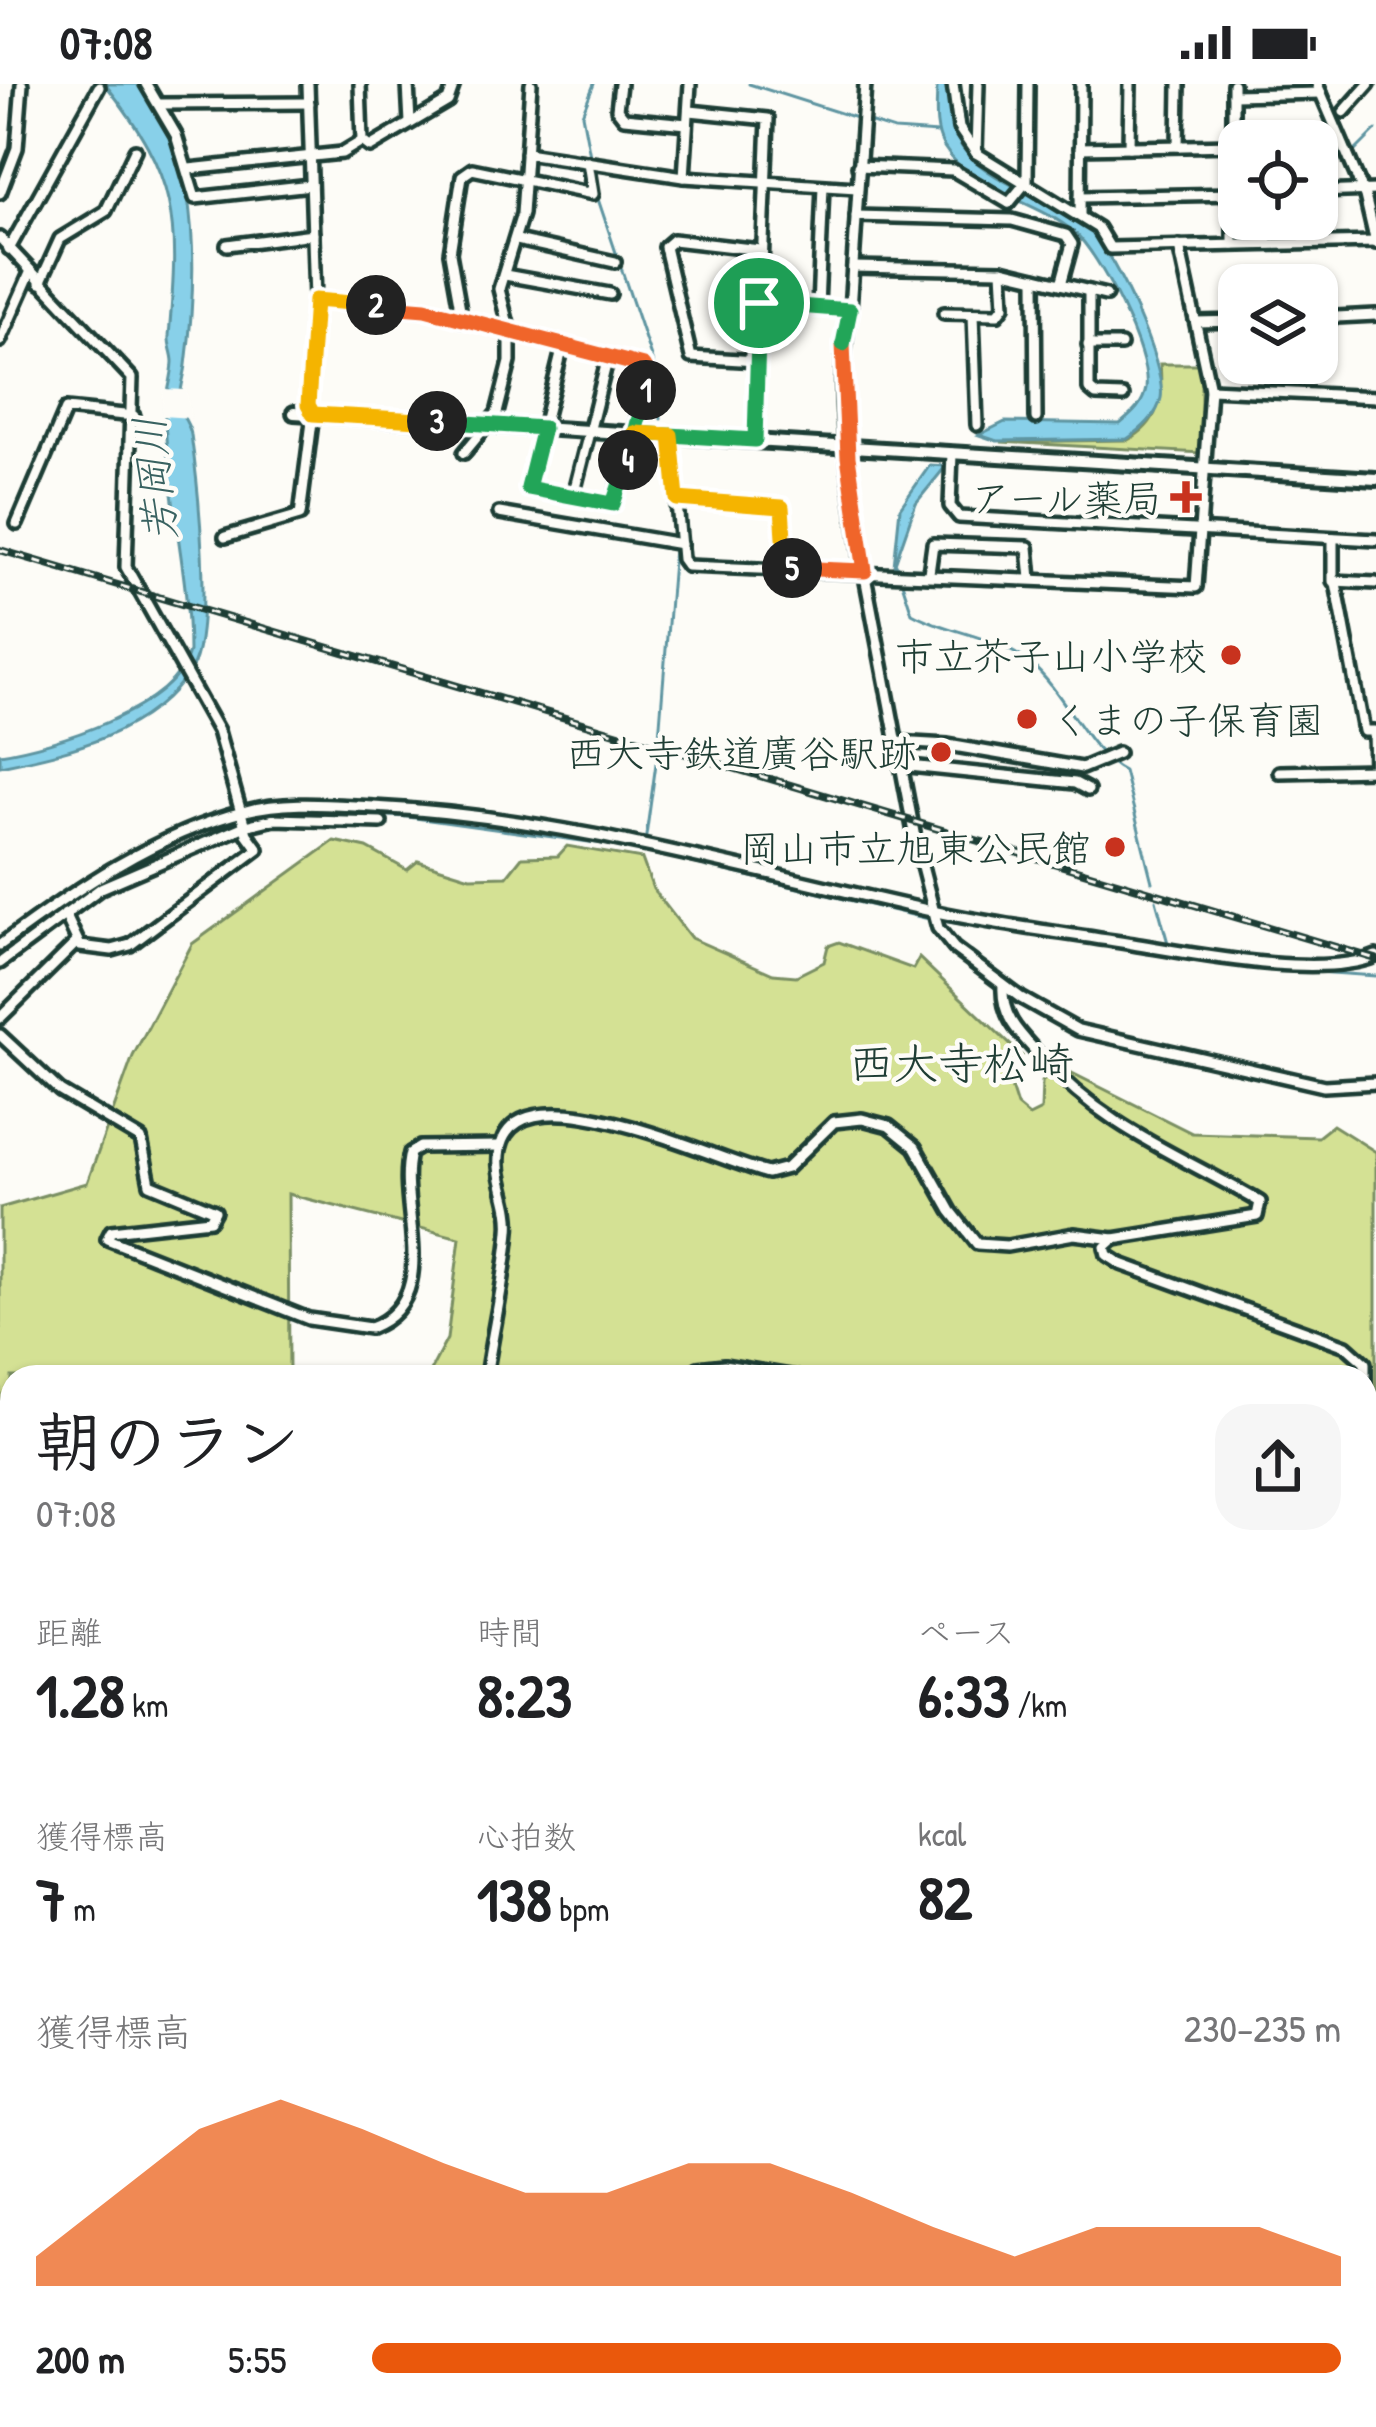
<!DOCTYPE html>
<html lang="ja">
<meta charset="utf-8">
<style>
body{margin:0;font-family:"Patrick Hand","Klee One",sans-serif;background:#f6f6f6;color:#202124;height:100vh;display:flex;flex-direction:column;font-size:45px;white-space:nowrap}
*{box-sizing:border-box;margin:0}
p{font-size:39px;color:#757577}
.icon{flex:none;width:66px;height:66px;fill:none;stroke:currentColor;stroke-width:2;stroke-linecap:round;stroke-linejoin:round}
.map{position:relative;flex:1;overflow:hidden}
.sheet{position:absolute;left:0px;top:1281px;width:1377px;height:1062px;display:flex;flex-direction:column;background:#fff;border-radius:36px 36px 0 0;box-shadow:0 3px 9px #0004}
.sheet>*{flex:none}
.controls{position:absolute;left:1218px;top:36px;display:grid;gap:24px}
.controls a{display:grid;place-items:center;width:120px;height:120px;border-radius:24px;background:#fff;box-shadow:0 3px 9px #0004;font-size:60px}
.pin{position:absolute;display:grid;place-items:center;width:102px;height:102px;color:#fff;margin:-51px;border:6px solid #fff;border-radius:50%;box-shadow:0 3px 12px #0007}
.km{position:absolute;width:60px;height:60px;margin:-30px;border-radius:50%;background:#222;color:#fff;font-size:33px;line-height:60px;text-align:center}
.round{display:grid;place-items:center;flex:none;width:126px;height:126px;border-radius:36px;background:#f6f6f6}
.summary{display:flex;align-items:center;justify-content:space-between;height:204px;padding:0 36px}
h1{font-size:66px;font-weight:700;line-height:90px}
.figures{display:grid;grid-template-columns:repeat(3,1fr);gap:18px;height:204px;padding:12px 36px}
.figures div{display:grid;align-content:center}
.figures b{font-size:60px;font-weight:700}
.figures small{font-size:33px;font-weight:400}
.figures p{font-size:33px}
.chart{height:336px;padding:24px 36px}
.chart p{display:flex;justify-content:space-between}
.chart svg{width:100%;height:216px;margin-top:12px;fill:#ea580c;opacity:.7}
ul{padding:0 36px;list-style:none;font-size:39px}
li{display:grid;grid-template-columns:192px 144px 1fr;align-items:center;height:90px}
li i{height:30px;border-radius:15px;background:#ea580c}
.status{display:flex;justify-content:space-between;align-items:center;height:84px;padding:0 60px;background:#fff;direction:ltr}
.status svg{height:33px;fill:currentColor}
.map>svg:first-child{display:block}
</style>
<div class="status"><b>07:08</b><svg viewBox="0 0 49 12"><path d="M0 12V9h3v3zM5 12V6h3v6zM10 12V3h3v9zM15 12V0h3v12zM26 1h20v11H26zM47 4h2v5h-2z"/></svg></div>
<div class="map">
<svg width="1376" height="2343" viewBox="0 0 1376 2343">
<rect width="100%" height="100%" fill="#fdfcf7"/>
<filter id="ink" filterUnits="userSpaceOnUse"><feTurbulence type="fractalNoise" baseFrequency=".00833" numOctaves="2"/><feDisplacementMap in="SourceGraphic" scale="24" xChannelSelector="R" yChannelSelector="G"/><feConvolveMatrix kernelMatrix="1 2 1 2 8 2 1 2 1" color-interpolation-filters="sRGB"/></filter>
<g filter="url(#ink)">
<g fill="#d4e194" stroke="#7a8f64" stroke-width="3">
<path d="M1160 280H1201V369L1001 358 1128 356C1160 339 1163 313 1160 280Z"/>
<polygon points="334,757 367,764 407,786 418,777 470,793 507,792 522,773 558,772 567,762 642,775 653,805 691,854 773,890 796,892 824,878 828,862 839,858 913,885 919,874 1022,972 1007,991 1017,1022 1029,1032 1041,1026 1042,998 1058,982 1192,1049 1318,1053 1333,1041 1376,1068 1376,1385 1365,1390 1365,1293 427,1293 447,1255 460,1154 288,1110 289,1293 12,1293 12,2331 1365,2331 1365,1689 1376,1688 1376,2343 0,2343 0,1124 87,1099 133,972 192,860"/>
</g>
<g fill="#88d0e9" stroke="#5e95a1" stroke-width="3">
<path d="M105 0H137C159 32 181 69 187 107 196 162 193 227 186 281 184 296 178 310 181 326 183 335 190 341 191 351 198 399 214 549 191 585 150 650 69 668 0 682V670C52 662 174 626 189 568 189 488 167 411 165 332 165 312 172 298 173 278 173 269 168 260 169 252 179 138 179 93 105 0Z"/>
<path d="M937 0H948C949 23 950 51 967 69 999 105 1057 114 1091 147 1113 168 1167 283 1161 314 1158 331 1141 346 1127 355L997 357 979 351 1005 338 1120 340C1133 329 1143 321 1146 304 1151 270 1099 169 1074 148 1035 115 972 108 944 63 933 44 937 21 937 0Z"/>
<polygon points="930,381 946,382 916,419 894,482 900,424"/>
</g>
<polygon fill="#fdfcf7" points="163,305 187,306 191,334 162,332"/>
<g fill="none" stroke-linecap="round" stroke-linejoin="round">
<g stroke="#5e95a1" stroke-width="3">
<polyline points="749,0 894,46 938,49"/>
<polyline points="1325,0 1376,122"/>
<polyline points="1355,67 1376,46"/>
<polyline points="590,72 582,30 594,0"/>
<polyline points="598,115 655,285 661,335"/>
<polyline points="665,366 674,454"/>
<path d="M896 480 912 529C952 551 995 550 1032 581 1064 608 1090 671 1124 687L1152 798"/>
<polyline points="659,653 674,464"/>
<polyline points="247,736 336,729 408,733 625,763 929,835 1243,883 1376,892"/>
<polyline points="646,752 658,665"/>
<polyline points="103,795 238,739"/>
<polyline points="1156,816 1168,859"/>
<polyline points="0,871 90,804"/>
</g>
<g stroke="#1f3d34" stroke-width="18">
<g id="minor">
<polyline points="146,0 176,51 195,114 311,101"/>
<polyline points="308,0 315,216 308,321"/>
<polyline points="360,0 362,57"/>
<polyline points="408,0 410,39"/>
<polyline points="620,0 617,25 624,34 687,40"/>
<polyline points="953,0 959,44 976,69"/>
<polyline points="978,0 976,69 1098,144 1110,164 1376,158"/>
<polyline points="1233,0 1233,161"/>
<polyline points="1317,0 1365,112 1376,159"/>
<polyline points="1233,11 1321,9"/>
<polyline points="159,20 309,19"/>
<polyline points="690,27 768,35 755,355"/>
<polyline points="1344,28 1369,0"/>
<polyline points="1317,58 1341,57"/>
<polyline points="1178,62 1179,0"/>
<polyline points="1129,63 1130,0"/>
<polyline points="1080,64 1236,61"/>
<polyline points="526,69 684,93 857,104"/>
<polyline points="858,82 953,86 1009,119"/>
<polyline points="189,85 342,69 362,57 370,63 448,17 454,0"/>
<polyline points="684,93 690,0"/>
<polyline points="1317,108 1376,106"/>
<polyline points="0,109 17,64 22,0"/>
<polyline points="1080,113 1236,110"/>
<polyline points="1009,119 1027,97 1028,0"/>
<polyline points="856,132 1012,136 1066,151 1072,160 1061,200"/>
<polyline points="1080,132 1081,0"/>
<polyline points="0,154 132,294 126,483 218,647 247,750 258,765 130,861 112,866 80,862 65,830"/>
<polyline points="517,156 615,178"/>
<polyline points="227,161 313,150"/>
<polyline points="9,165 99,3"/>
<polyline points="853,183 1002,186 1106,211"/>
<polyline points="505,191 610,210"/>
<polyline points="1035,194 1036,334"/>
<polyline points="40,199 60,155 106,127 135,66"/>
<polyline points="1089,207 1089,305 1096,311 1123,312"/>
<polyline points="315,216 425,225 643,282 649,294 612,420 528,404 563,262"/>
<polyline points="759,219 850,226 865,0"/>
<polyline points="818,223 823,102"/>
<polyline points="944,229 998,230 1004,222 1002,186"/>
<polyline points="973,230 977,341"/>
<polyline points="1317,234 1376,231"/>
<polyline points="462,236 450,169 462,92 472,85 593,110 588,78"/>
<polyline points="1196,238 1239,237"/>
<polyline points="0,257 30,189"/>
<polyline points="1088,261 1121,261"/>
<polyline points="757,277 691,273 665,163 673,156 760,166"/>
<polyline points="1210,305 1376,313"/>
<polyline points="671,351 682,475 687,482 1196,503 1210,305 1179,162"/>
<polyline points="464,369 497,329 510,278 510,248 499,205 522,130 531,0"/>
<polyline points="952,369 950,422 959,433 1376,456"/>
<polyline points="573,412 608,273"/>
<polyline points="677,415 782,423 786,484"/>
<polyline points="499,429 681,460"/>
<polyline points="17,440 66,325 134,332"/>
<polyline points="225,453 300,431 313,330"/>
<polyline points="1333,454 1333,497 1376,499"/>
<polyline points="864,487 916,759 938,844 954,864 1021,914 1078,946 1324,1002 1376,999"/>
<polyline points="929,489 933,460 1028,463 1031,495"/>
<polyline points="1336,499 1364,647 1374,647 1375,687"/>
<polyline points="896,658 948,661 1082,684 1118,669"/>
<polyline points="900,681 1075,699 1088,706"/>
<polyline points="1279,688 1376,686"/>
<path d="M0 861C74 806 155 750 246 727 286 716 332 721 373 723 556 732 731 782 909 822 982 839 1058 848 1133 860 1195 870 1320 895 1376 872"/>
<polyline points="0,879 101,804 245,742 274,735 381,738"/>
<polyline points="0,934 77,858"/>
<path d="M0 951 60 1007 141 1055 150 1100 215 1127 210 1136 111 1147 107 1155 309 1235 370 1244C445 1215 396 1123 410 1069L420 1063 500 1062"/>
<polyline points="1114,1155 1105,1163 1107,1171 1121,1180 1346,1262 1365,1279 1365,1301"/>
<path d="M486 1293C493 1245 505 1195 509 1147 512 1118 494 1093 500 1065 517 979 714 1076 768 1089L787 1084 834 1038 862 1035 889 1042 915 1063 951 1127 977 1160 1007 1162 1074 1150 1114 1155 1257 1132 1260 1118C1178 1070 1107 1046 1041 973 1020 950 1001 934 1003 901"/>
<polyline points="690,1293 698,1284 724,1281 796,1293"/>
<polyline points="1365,1408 1376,1411"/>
<polyline points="0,1627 12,1606"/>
<polyline points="0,1662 12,1661"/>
</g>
</g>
<g stroke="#1f3d34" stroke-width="20">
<g id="tertiary">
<path d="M850 226C832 302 852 408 864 487"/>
<polyline points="294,329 1376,395"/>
</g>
</g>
<use href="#minor" stroke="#fdfcf7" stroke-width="9"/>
<use href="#tertiary" stroke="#fdfcf7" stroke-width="10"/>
<g stroke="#1f3d34" stroke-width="8">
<polyline id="rail" points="0,466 1376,875"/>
</g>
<use href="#rail" stroke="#fdfcf7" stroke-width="3" stroke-dasharray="9" stroke-linecap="butt"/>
</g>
</g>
<g fill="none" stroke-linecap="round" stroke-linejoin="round" filter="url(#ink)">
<g stroke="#fff" stroke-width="24">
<polyline id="split-1" points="646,306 635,349 755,356 759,219"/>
</g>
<g stroke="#fff" stroke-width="24">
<polyline id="split-2" points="376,221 425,225 643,282 650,294 646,306"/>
</g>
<g stroke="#fff" stroke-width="24">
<polyline id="split-3" points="376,221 315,216 308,321 313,330 437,337"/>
</g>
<g stroke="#fff" stroke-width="24">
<polyline id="split-4" points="437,337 543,344 528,404 613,420 628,376"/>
</g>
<g stroke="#fff" stroke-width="24">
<polyline id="split-5" points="628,376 635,349 671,351 677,415 782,423 786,484 792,484"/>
</g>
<g stroke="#fff" stroke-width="24">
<polyline id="split-6" points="792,484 865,487 848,373 843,260"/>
</g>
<g stroke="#fff" stroke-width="24">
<polyline id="split-7" points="759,219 850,226 843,260"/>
</g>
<use href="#split-1" stroke="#22a559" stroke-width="15"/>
<use href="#split-2" stroke="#f0652b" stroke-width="15"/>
<use href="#split-3" stroke="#f5b400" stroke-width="15"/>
<use href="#split-4" stroke="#22a559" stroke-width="15"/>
<use href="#split-5" stroke="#f5b400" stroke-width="15"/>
<use href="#split-6" stroke="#f0652b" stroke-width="15"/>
<use href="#split-7" stroke="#22a559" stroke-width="15"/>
</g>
<g fill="#c8321e" stroke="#fdfcf7" stroke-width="4.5">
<path d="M1180 395h12v12h12v12h-12v12h-12v-12h-12v-12h12z"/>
<circle cx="1231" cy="571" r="12"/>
<circle cx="1027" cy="635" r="12"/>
<circle cx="941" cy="668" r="12"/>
<circle cx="1115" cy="763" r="12"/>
</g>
<g text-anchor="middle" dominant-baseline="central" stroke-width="9" stroke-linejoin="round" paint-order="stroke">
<g font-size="39" fill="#1f3d34" stroke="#fdfcf7" text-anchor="end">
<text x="1162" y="413">アール薬局</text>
<text x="1207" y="571">市立芥子山小学校</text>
<text x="1051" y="635" text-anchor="start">くまの子保育園</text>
<text x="917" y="668">西大寺鉄道廣谷駅跡</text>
<text x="1091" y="763">岡山市立旭東公民館</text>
</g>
<g font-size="42" font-style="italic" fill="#396261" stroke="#fdfcf7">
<text transform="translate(154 395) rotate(-96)">芳岡川</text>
</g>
<g font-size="45" fill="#1f3d34" stroke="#fdfcf7">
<text x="961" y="978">西大寺松崎</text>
</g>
</g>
</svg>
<div class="controls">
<a><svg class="icon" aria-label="locate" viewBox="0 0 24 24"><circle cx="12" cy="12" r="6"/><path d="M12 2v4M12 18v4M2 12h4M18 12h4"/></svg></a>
<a><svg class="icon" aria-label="layers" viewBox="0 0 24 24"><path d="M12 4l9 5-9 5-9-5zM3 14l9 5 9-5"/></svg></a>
</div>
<div class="pin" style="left:759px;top:219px;background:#1e9e55"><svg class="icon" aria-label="arrive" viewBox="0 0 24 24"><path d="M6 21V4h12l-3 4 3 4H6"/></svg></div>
<b class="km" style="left:646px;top:306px">1</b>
<b class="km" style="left:376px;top:221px">2</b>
<b class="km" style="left:437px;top:337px">3</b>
<b class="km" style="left:628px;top:376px">4</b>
<b class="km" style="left:792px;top:484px">5</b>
<section class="sheet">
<div class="summary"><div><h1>朝のラン</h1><p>07:08</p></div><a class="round"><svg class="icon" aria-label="share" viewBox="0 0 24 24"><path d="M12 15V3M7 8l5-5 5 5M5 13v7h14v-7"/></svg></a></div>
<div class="figures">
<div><p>距離</p><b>1.28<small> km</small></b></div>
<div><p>時間</p><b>8:23</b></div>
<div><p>ペース</p><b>6:33<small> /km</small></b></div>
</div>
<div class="figures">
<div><p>獲得標高</p><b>7<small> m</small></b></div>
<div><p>心拍数</p><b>138<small> bpm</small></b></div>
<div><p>kcal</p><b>82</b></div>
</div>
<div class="chart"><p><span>獲得標高</span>230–235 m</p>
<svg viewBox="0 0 160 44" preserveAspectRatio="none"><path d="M0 44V38L10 25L20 12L30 6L40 12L50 19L60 25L70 25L80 19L90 19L100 25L110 32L120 38L130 32L140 32L150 32L160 38V44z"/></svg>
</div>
<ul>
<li><b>200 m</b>5:55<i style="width:100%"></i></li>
</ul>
</section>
</div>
